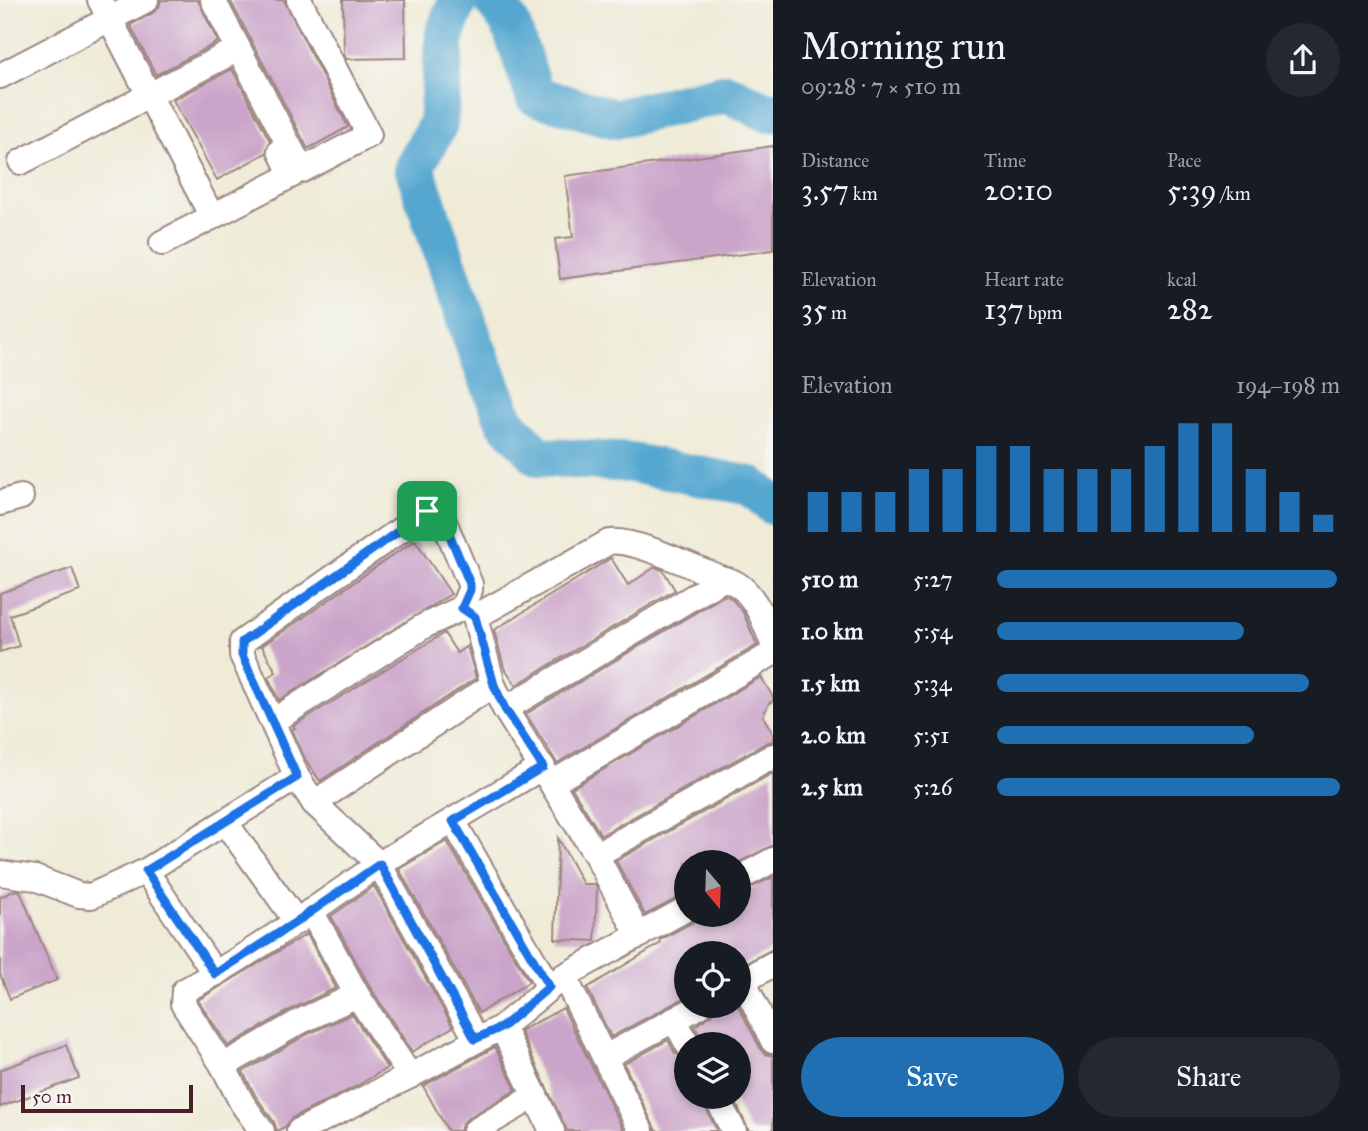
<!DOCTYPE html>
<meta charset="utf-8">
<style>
body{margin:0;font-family:"IM FELL Great Primer",serif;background:#242831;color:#f1f3f6;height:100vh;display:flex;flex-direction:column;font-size:26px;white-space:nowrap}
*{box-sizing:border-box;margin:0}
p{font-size:23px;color:#9ea1a6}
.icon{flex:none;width:38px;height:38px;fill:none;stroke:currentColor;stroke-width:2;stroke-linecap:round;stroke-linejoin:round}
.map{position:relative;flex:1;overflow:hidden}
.panel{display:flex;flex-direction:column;background:#171b24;width:595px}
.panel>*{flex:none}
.needle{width:46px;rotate:161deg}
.buttons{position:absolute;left:674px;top:850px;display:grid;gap:14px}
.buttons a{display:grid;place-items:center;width:77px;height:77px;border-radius:50%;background:#171b24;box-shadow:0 4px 10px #0003;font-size:35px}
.scale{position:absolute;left:21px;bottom:18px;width:172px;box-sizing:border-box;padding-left:7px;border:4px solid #4a1f2b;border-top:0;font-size:19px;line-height:24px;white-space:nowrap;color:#4a1f2b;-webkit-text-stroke:5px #f6f6f2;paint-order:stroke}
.pin{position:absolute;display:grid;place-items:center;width:60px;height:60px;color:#fff;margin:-30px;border-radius:14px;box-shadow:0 4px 10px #0006}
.round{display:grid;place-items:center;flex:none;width:74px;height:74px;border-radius:37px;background:#242831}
.summary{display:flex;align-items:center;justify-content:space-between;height:119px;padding:0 28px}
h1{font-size:38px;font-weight:600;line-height:52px}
.stats{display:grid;grid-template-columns:repeat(3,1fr);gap:10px;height:119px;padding:7px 28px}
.stats div{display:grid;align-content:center}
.stats b{font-size:30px;font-weight:600}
.stats small{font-size:19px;font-weight:400}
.stats p{font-size:19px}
.chart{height:196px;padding:14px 28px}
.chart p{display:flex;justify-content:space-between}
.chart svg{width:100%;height:126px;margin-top:7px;stroke:#1f6fb2;stroke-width:6}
.action{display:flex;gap:14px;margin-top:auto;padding:14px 28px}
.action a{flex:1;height:80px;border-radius:42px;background:#1f6fb2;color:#fff;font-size:28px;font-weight:600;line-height:80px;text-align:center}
.action a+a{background:#242831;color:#f1f3f6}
ul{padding:0 28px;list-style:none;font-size:23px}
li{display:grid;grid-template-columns:112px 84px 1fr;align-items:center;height:52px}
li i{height:18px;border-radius:9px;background:#1f6fb2}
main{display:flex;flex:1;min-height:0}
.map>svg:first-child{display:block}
</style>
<main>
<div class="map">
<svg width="773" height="1131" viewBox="0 0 773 1131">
<rect width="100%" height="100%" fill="#f6f6f2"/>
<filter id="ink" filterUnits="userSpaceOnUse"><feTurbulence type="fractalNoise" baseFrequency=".0143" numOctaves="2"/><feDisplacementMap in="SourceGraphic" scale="14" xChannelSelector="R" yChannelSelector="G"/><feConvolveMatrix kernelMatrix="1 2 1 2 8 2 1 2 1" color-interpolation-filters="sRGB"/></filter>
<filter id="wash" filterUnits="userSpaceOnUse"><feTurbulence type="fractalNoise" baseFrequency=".00686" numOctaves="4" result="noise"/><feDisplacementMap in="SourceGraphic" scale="28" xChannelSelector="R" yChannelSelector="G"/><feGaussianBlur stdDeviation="1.57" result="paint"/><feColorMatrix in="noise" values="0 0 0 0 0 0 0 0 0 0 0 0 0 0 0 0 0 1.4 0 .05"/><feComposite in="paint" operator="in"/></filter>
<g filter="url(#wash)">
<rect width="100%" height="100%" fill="#efebd7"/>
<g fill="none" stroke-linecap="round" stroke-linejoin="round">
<g stroke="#55a7d0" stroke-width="40">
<polyline points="458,0 445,33 438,124 414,167 474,343 505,421 539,457 632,463 751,486 773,505"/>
<polyline points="493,0 510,23 535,96 616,119 727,93 769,113 773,112"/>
</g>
</g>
<g id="blocks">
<g fill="#cba5c9">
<polygon points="161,0 198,0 218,42 156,75 130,25 153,13 159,7"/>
<polygon points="230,0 284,0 348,127 308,149"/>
<polygon points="343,0 405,0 406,58 346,59 344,54"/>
<polygon points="232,69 270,141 266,153 217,180 173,100"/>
<polygon points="773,146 773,250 560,279 555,239 573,237 565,176"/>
<polygon points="415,540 451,594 279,700 268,677 276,672 262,646"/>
<polygon points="611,558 628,585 655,567 663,570 675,590 516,685 504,667 494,630"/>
<polygon points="72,568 80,591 10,615 19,646 0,652 0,593"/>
<polygon points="725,595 732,599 743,612 757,645 557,763 526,714"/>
<polygon points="444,633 457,653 467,646 476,678 320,781 305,759 292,729 295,728 293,726"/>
<polygon points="761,677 773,697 773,701 769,703 763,716 773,734 773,741 766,743 601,835 572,788"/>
<polygon points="773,773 773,845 737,863 686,863 686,894 645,915 616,861"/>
<polygon points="558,838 583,884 595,884 597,888 595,941 555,939"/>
<polygon points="447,841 529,982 479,1013 399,869"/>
<polygon points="773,877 773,949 738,967 738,954 686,954 686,997 611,1037 587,988 661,943 660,940 693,922 699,915 738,915 738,894"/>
<polygon points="374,886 453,1027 412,1052 370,987 331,916"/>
<polygon points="16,890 20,891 57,980 10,999 0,974 0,897"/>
<polygon points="307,934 336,988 292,1009 228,1046 198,1000"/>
<polygon points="738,1005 760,1048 765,1054 773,1056 773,1131 749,1131 733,1097 738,1097 738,1045 703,1045 695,1026 712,1014 715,1006"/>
<polygon points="563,1008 624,1131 567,1131 520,1031"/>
<polygon points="352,1014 387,1068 353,1088 292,1118 285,1127 277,1131 274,1122 255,1095 243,1072 306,1035"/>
<polygon points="668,1040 675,1053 686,1059 686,1097 701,1097 717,1131 656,1131 624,1064"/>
<polygon points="66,1045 79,1078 0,1107 0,1070"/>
<polygon points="495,1047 516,1090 468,1118 462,1124 460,1131 448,1131 423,1086"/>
</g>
</g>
</g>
<g filter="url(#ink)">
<use href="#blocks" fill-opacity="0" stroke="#9c8581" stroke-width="2"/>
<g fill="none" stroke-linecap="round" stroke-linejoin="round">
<g stroke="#9c8581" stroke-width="28">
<g id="minor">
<polyline points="100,0 212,217"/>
<polyline points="213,0 302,170 369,135 299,0"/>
<polyline points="0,76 146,0"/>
<polyline points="21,162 238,49"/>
<polyline points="162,243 292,175 280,151"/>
<polyline points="0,503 21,497"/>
<path d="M505 709 723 579C751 583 764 619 773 644"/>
<polyline points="297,777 314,803 379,864 543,767"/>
<polyline points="552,783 773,653"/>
<polyline points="314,803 493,685"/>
<polyline points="453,821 549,987"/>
<polyline points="225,822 297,922"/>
<polyline points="596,855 773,756"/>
<polyline points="146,871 215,974"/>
<polyline points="0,873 35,878 79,895 91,896 146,871 297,777 242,655 242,642 427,511 436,512 443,519 470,584 470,590 462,608 424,626 273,721"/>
<polyline points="738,879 773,860"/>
<polyline points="311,911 357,995 410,1076"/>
<path d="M639 936 596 855 505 709 493 685 475 617 609 542C634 538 697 569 723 579"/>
<polyline points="564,976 641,1131"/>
<polyline points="743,981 773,1041"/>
<polyline points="738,984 773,964"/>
<polyline points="675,1021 688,1045"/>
<polyline points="502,1027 552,1131"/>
<polyline points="605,1057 700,1006"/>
<polyline points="223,1066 299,1022 357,995"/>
<polyline points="716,1097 734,1131"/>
<path d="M262 1131 242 1103 223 1066 183 1004 184 991C252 954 316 908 379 864L476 1039"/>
<polyline points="299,1131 410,1076 502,1027 564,976 686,909"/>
<polyline points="475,1131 535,1096"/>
</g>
</g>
<use href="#minor" stroke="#fff" stroke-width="24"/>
</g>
</g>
<g fill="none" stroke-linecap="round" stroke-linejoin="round" filter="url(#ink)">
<g stroke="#fff" stroke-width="14">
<polygon id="route" points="427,511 436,512 443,519 470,584 470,590 462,608 475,617 494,685 505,709 543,767 453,821 549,987 502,1027 475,1039 380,864 296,922 215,974 146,871 297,777 242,655 242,642"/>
</g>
<use href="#route" stroke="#1a73e8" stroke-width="9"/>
</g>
</svg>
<div class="buttons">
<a><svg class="needle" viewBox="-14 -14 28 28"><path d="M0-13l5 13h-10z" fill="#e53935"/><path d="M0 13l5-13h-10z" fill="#9ea1a6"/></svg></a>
<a><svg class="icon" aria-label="locate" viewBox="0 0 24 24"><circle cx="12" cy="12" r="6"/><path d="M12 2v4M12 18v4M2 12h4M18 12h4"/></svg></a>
<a><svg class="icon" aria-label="layers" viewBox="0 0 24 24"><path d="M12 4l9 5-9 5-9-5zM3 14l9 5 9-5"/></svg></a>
</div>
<div class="scale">50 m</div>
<div class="pin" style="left:427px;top:511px;background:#1e9e55"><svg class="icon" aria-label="arrive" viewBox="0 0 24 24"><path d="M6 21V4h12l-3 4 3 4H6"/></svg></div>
</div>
<section class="panel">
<div class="summary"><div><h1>Morning run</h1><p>09:28 · 7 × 510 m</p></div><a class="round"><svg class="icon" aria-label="share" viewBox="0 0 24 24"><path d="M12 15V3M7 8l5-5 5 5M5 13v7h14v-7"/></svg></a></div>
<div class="stats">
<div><p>Distance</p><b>3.57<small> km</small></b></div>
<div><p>Time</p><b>20:10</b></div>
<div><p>Pace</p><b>5:39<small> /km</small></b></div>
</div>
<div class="stats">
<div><p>Elevation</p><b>35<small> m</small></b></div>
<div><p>Heart rate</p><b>137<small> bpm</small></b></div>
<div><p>kcal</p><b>282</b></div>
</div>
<div class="chart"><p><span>Elevation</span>194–198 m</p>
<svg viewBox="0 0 160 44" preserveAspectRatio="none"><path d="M5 44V30M15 44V30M25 44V30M35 44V22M45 44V22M55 44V14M65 44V14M75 44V22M85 44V22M95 44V22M105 44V14M115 44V6M125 44V6M135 44V22M145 44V30M155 44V38"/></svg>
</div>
<ul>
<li><b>510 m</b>5:27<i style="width:99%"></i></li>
<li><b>1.0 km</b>5:54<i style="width:72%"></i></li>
<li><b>1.5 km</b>5:34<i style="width:91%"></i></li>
<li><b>2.0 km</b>5:51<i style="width:75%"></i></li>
<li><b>2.5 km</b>5:26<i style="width:100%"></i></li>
</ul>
<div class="action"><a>Save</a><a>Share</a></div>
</section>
</main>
